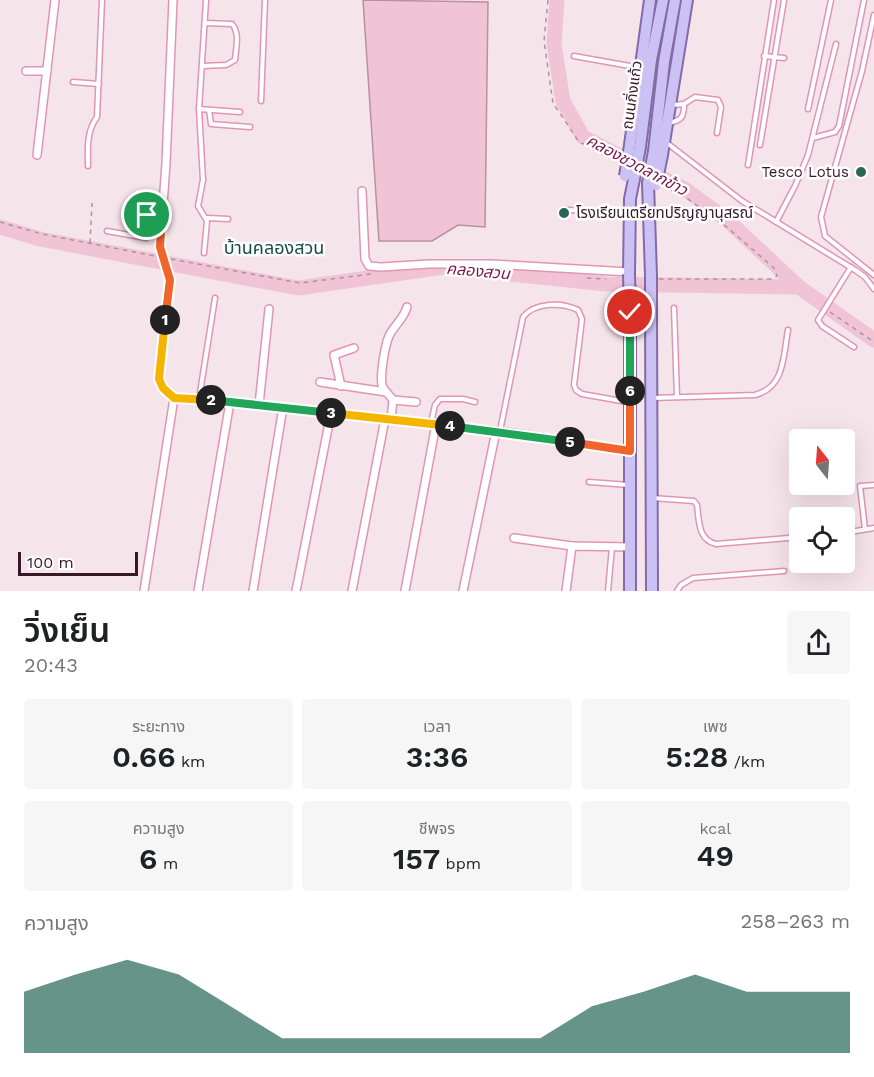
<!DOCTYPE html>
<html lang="th">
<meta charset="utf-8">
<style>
body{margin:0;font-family:"Work Sans","Noto Sans Thai",sans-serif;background:#f6f6f6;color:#202124;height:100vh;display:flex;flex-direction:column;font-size:22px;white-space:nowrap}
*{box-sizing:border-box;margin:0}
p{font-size:20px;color:#757577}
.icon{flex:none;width:33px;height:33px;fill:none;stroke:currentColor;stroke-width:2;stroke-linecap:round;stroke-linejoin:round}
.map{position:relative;height:591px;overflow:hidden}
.side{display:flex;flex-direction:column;background:#fff;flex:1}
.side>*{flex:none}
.needle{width:39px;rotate:343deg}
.buttons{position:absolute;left:789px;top:429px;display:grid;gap:12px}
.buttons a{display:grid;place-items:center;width:66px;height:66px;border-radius:6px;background:#fff;box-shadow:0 6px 24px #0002;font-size:30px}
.scale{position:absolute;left:18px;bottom:15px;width:120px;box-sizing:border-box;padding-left:6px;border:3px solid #371826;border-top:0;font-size:16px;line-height:21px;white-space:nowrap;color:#371826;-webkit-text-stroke:4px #fff;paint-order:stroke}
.pin{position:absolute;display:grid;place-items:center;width:51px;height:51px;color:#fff;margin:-26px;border:3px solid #fff;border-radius:50%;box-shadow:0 2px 6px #0007}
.km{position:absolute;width:30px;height:30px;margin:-15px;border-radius:50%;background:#222;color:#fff;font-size:16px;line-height:30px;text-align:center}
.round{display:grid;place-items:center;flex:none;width:63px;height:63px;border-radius:6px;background:#f6f6f6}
.summary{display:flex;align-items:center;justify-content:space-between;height:102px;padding:0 24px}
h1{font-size:33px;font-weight:600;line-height:45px}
.metrics{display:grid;grid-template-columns:repeat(3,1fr);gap:9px;height:102px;padding:6px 24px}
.metrics div{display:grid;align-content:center;border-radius:6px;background:#f6f6f6;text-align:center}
.metrics b{font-size:30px;font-weight:600}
.metrics small{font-size:16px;font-weight:400}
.metrics p{font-size:16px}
.chart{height:168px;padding:12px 24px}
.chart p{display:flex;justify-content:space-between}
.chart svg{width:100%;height:108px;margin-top:6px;fill:#266757;opacity:.7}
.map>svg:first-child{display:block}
</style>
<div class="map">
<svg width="874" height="591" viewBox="0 0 874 591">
<rect width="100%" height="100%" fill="#f6e4eb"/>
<polygon fill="#f1c4d5" stroke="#b990a0" stroke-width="1.5" points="363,0 488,2 485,227 458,225 432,241 379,241"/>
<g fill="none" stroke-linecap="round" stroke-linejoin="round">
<g stroke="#f1c4d5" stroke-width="15">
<polyline points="557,0 554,44 563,101 583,137 686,190 726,219 799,287 874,340"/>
<polyline points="0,227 40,239 298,288 444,267 606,284 799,287"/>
</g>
<g stroke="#e394b5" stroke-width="7">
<g id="service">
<polyline points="874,15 862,71 821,217 825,236 874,275"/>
<polyline points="574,56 641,68"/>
<polyline points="764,56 784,58"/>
<path d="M202 66 226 65 235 60C236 48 240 33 232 24L205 23"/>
<polyline points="73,82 99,84"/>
<polyline points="261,101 265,0"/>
<polyline points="672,105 684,104 695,97 718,100 721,107 717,133"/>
<polyline points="199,109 240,112"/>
<polyline points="808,109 831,0"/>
<polyline points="209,110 211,124 250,127"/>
<path d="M669 123C682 120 684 117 684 104"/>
<polyline points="813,138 835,132 839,126 864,0"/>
<polyline points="667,143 742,201 855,270 865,277 874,289"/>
<polyline points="760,145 784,0"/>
<polyline points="748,165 774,0"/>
<path d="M88 166C88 148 86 132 97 117L102 0"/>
<polyline points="567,210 629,212"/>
<polyline points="207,218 228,219"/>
<polyline points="776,222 795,186 808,155 836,44"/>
<polyline points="107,231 146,238 147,215 161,217"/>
<polyline points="204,253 207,221 198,206 203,180 199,109 206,0"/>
<polyline points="851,267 818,320 822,326 854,347"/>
<polyline points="674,308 677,397"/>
<path d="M652 398 755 395C785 387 783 357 788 330"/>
<polyline points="199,399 215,298"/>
<polyline points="431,423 435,405 440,399 463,399 475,402"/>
<path d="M500 431 523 317C535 302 562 302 578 310L582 319 574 385 576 390 582 394 627 402"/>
<polyline points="589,482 629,485"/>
<path d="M652 498 694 501 697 505C699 521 698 540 716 544L800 537"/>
<polyline points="865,529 860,486 874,485"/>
<polyline points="844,533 874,528"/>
<polyline points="608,591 612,547"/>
<polyline points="677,591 681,585 693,578 784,571"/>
</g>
</g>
<g stroke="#e394b5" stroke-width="10">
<g id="minor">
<polyline points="26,71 47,71"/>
<polyline points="37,155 55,0"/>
<polyline points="362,191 365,259 369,266 381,267 429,264 491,264 629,272"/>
<polyline points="160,247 166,163 173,0"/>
<polyline points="170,280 159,375 163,388 174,398 230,402 512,433 630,451"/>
<polyline points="320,382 386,392"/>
<polyline points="341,386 334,355 354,348"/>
<polyline points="393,400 416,402"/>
<polyline points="259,405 269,309"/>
<path d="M391 419 393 400C390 395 384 391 382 385 380 375 385 343 390 334 396 323 403 320 407 307"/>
<polyline points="514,538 572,546"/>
<polyline points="144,591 174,398"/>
<polyline points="198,591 230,402"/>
<polyline points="253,591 283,407"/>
<polyline points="296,591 331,413"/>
<polyline points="352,591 385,419"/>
<polyline points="405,591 436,424"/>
<polyline points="463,591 496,431"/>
<polyline points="566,591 572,546 630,547"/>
</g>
</g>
<g stroke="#826ba7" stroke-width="14">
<g id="primary">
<polyline points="630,145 650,0"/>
<polyline points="640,147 651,60 663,0"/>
<polyline points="654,151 664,62 675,0"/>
<polyline points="662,155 687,0"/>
<polyline points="648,183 651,276"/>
<polyline points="629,274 630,199 634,179"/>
<polyline points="630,313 630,591"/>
<polyline points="651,313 652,591"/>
</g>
</g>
<g stroke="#ac949e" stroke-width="1.5" stroke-dasharray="4.5 4.5" stroke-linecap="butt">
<polyline points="548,0 544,41 553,103 579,142 619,159"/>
<polyline points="0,222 42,234 155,256"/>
<polyline points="90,243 92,203"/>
<polyline points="171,259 300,283 371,274"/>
<polyline points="587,278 606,279"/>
<polyline points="659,279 772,279 777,276 774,268 722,223 681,194 666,189"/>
<polyline points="830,312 874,342"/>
</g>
<use href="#service" stroke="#fff" stroke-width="4"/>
<use href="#minor" stroke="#fff" stroke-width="7"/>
<use href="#primary" stroke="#ccc1f4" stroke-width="10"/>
<g stroke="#e394b5" stroke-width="10" stroke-linecap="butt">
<polyline id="minor-bridge" points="160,247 170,280"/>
</g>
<g stroke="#826ba7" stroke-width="14" stroke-linecap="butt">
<g id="primary-bridge">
<polyline points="625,176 630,145"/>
<polyline points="634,179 640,147"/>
<polyline points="648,183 654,151"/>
<polyline points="656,185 662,155"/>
<polyline points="629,274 630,313"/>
<polyline points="651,276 651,313"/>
</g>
</g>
<use href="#minor-bridge" stroke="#fff" stroke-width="7"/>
<use href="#primary-bridge" stroke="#ccc1f4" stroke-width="10"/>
</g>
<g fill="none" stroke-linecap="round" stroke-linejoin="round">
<g stroke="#fff" stroke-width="12">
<polyline id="split-1" points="147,215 162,217 160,247 170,280 165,320"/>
</g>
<g stroke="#fff" stroke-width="12">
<polyline id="split-2" points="165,320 159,379 163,388 174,398 211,400"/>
</g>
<g stroke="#fff" stroke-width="12">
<polyline id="split-3" points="211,400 331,413"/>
</g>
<g stroke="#fff" stroke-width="12">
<polyline id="split-4" points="331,413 450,426"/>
</g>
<g stroke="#fff" stroke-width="12">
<polyline id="split-5" points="450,426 570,442"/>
</g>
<g stroke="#fff" stroke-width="12">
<polyline id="split-6" points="570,442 630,451 630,391"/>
</g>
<g stroke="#fff" stroke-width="12">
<polyline id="split-7" points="630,312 630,391"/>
</g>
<use href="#split-1" stroke="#f0652b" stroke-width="8"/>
<use href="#split-2" stroke="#f5b400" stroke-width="8"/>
<use href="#split-3" stroke="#22a559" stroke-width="8"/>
<use href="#split-4" stroke="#f5b400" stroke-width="8"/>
<use href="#split-5" stroke="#22a559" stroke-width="8"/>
<use href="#split-6" stroke="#f0652b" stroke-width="8"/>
<use href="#split-7" stroke="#22a559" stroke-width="8"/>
</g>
<g fill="#266757" stroke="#fff" stroke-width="2">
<circle cx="861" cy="172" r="6"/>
<circle cx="564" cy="213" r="6"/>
</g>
<g text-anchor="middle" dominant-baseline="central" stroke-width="5" stroke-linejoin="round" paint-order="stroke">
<g font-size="15" fill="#371826" stroke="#fff">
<text transform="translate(632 95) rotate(-82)">ถนนกิ่งแก้ว</text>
</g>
<g font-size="15" fill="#371826" stroke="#fff" text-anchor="end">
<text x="849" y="172">Tesco Lotus</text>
<text x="576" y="213" text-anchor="start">โรงเรียนเตรียทปริญญานุสรณ์</text>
</g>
<g font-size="16" font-style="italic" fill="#77184a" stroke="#fff">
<text transform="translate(637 165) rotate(28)">คลองชวดลากข้าว</text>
<text transform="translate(478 271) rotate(5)">คลองสวน</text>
</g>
<g font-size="18" fill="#164b3e" stroke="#fff">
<text x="274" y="247">บ้านคลองสวน</text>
</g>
</g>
</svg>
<div class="buttons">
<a><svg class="needle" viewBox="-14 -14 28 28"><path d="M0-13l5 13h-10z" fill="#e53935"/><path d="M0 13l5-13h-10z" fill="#757577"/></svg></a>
<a><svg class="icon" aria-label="locate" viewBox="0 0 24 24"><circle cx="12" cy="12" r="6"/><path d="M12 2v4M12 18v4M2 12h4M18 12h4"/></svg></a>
</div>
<div class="scale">100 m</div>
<div class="pin" style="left:147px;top:215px;background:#1e9e55"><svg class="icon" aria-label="arrive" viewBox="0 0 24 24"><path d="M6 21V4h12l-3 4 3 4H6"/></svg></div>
<div class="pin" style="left:630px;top:312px;background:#d93025"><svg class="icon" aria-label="check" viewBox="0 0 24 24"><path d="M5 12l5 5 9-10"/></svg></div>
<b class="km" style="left:165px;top:320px">1</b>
<b class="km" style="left:211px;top:400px">2</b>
<b class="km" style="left:331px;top:413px">3</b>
<b class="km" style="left:450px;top:426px">4</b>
<b class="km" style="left:570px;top:442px">5</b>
<b class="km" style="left:630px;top:391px">6</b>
</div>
<section class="side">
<div class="summary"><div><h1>วิ่งเย็น</h1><p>20:43</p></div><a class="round"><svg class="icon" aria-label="share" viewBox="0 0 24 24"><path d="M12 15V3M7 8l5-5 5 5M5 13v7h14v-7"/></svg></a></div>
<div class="metrics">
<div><p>ระยะทาง</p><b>0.66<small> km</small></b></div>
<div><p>เวลา</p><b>3:36</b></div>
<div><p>เพซ</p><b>5:28<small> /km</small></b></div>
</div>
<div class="metrics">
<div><p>ความสูง</p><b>6<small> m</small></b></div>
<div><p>ชีพจร</p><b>157<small> bpm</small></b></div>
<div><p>kcal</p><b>49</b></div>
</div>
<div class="chart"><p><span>ความสูง</span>258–263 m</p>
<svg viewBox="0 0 160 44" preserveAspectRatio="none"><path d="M0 44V19L10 12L20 6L30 12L40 25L50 38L60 38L70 38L80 38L90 38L100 38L110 25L120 19L130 12L140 19L150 19L160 19V44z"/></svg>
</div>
</section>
